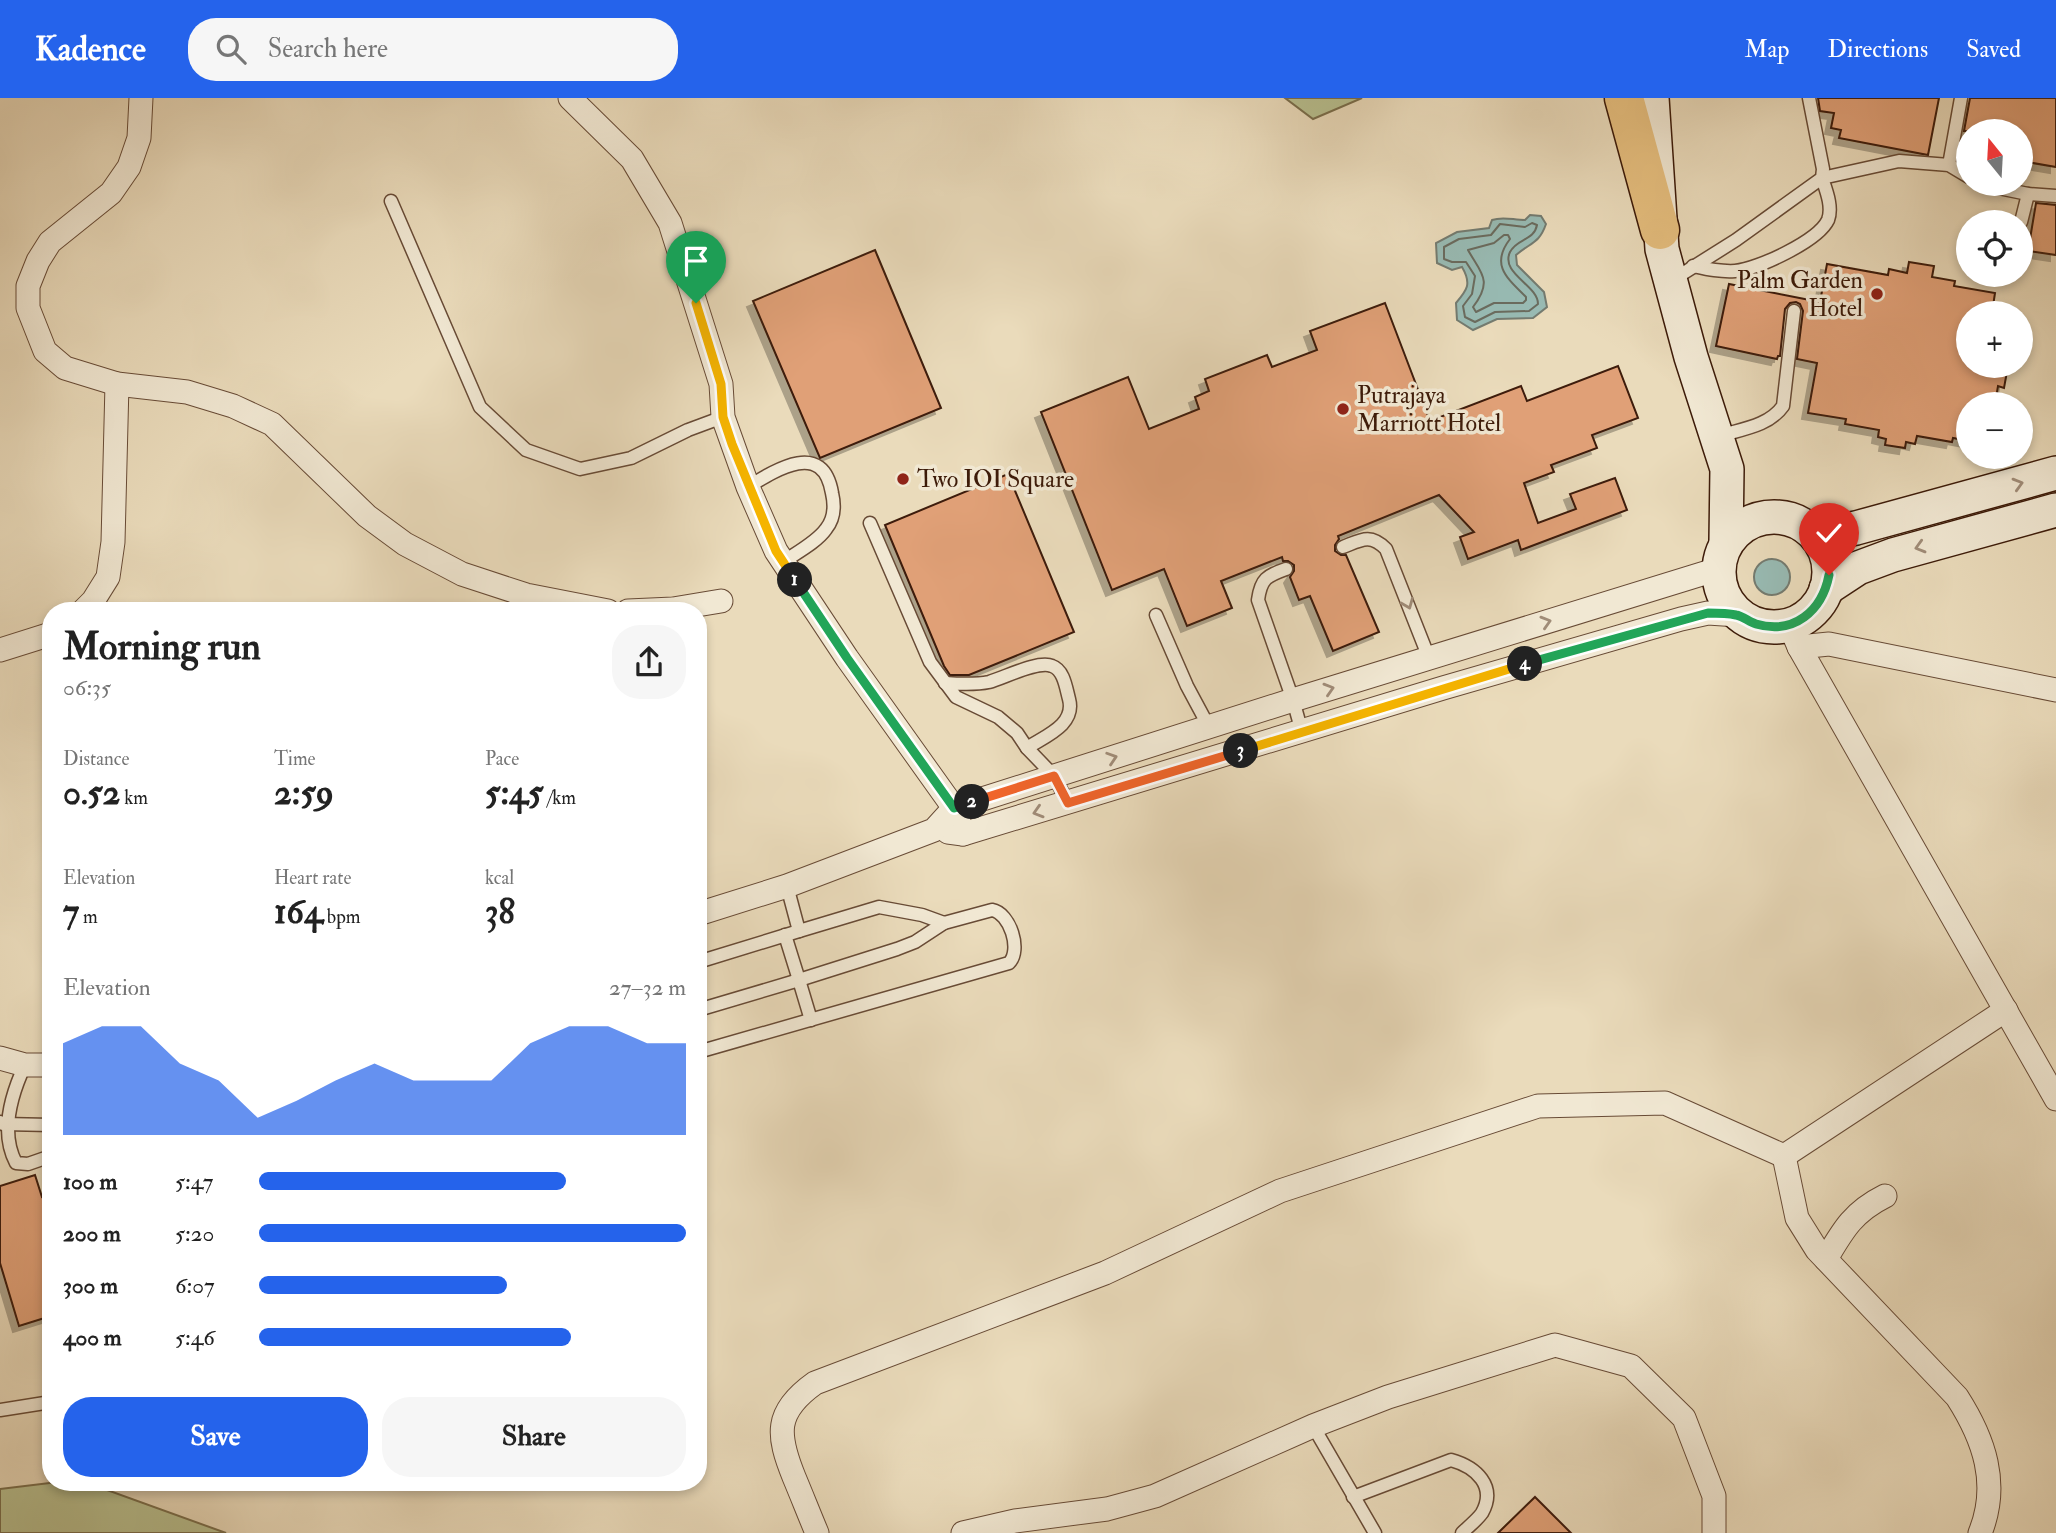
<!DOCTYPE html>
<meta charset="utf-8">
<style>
body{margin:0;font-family:"IM FELL Double Pica",serif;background:#f6f6f6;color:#222;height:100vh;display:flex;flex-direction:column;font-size:26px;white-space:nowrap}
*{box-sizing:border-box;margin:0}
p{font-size:23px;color:#767676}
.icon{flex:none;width:38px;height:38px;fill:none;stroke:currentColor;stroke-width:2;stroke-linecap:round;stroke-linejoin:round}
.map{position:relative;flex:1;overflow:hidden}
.details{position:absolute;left:42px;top:504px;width:665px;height:889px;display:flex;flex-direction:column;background:#fff;border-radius:28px;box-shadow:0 4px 10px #0003}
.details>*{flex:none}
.needle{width:46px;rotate:342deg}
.buttons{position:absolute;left:1956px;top:21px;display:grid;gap:14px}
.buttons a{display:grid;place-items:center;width:77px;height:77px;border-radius:50%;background:#fff;box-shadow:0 4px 10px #0003;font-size:35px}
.pin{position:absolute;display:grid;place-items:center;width:60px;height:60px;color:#fff;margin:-72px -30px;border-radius:50% 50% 50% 0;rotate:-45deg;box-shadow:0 0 7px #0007}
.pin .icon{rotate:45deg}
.km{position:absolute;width:35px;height:35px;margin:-18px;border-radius:50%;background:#222;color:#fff;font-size:19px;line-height:35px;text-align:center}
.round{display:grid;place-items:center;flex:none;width:74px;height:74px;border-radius:28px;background:#f6f6f6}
.overview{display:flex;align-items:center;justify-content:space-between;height:119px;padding:0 21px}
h1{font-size:38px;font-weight:700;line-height:52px}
.stats{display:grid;grid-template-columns:repeat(3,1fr);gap:10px;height:119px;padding:7px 21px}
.stats div{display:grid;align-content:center}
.stats b{font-size:35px;font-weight:700}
.stats small{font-size:19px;font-weight:400}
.stats p{font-size:19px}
.chart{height:196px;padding:14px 21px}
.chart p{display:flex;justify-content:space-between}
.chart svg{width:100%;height:126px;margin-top:7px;fill:#2563eb;opacity:.7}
.cta{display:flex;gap:14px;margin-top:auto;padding:14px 21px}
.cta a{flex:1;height:80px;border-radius:28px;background:#2563eb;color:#fff;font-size:28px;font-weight:700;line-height:80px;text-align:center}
.cta a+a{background:#f6f6f6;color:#222}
ul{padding:0 21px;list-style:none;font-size:23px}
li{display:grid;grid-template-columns:112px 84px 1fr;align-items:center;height:52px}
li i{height:18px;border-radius:9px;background:#2563eb}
header{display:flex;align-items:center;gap:42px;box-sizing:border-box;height:98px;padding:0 35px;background:#2563eb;color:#fff}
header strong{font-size:33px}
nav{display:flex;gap:38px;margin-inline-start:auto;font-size:24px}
.search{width:490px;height:63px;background:#f6f6f6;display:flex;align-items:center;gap:18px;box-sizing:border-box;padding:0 24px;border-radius:28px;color:#767676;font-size:26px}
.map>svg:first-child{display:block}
</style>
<header>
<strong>Kadence</strong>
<div class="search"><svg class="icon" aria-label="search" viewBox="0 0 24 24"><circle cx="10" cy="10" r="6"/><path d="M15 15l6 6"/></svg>Search here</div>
<nav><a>Map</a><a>Directions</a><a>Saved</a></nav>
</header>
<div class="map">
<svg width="2056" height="1435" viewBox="0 0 2056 1435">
<defs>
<filter id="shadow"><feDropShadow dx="-6" dy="6" stdDeviation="0" flood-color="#0004"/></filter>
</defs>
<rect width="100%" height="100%" fill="#eadbbb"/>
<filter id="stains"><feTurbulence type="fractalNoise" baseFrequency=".00286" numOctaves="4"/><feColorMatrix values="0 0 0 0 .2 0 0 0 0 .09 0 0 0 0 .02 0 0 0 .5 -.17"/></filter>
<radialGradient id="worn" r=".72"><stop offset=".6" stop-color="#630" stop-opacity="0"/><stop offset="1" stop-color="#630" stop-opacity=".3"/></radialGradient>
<g fill="#b8c090" stroke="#7a6e4c" stroke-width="2">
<polygon points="1285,0 1362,0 1313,21"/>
<polygon points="58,1384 85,1384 226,1435 0,1435 0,1391"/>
</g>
<g fill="#98bbb4" stroke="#747b70" stroke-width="2">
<path d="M1530 117 1541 118 1546 126C1539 146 1531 144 1516 157L1517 167 1544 194 1547 209 1533 220 1497 221 1473 232 1457 222 1456 205C1467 192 1472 186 1462 169L1452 172 1437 165 1436 145 1457 134 1489 130 1492 122C1503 118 1513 122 1525 122Z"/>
<circle cx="1772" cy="479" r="18"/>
</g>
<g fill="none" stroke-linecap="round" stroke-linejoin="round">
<g stroke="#6a6b5e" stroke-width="2">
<path d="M1532 125 1537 127C1534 143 1517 140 1510 154 1500 176 1538 187 1538 206L1529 213 1495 214 1475 224 1465 219 1463 208 1472 196 1475 178 1466 164H1452L1444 161V149L1459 141 1491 137 1500 126 1525 129Z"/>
<path d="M1504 137H1508L1510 141C1490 167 1507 180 1526 199V202L1523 205H1494L1476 214 1473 209C1494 182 1480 174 1468 152L1494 145Z"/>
</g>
</g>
<g fill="#e0a077" stroke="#3d1b09" stroke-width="2" filter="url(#shadow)">
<polygon points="1818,0 1939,0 1928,57 1839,40 1841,32 1831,30 1834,15 1820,13"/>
<polygon points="1970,0 2056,0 2056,69 2021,63 2021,33 1964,33"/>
<polygon points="2036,105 2056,107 2056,157 2028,153"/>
<polygon points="875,152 941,310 820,360 753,203"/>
<polygon points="1909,164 1934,168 1932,179 1955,183 1954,188 1995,195 1992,215 1969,215 1969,268 2008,268 2004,290 1998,288 1995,306 1969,306 1969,343 1953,340 1952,344 1917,338 1915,346 1906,344 1905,350 1885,347 1886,341 1878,339 1879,332 1845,326 1846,321 1808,315 1817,265 1797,261 1803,213 1800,206 1796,204 1790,205 1785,211 1780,258 1778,258 1777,261 1716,248 1729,186 1820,204 1827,166 1888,177 1889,171 1907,175"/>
<polygon points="1385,205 1430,323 1521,288 1527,303 1618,268 1638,320 1592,337 1597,350 1551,367 1554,374 1524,385 1538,425 1576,411 1570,396 1615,380 1627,412 1521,452 1518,442 1468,461 1460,439 1474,434 1439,397 1338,438 1339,441 1335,447 1335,453 1341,457 1346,457 1379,534 1333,553 1310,498 1299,502 1290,479 1294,473 1294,467 1288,463 1283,463 1282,459 1221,483 1232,510 1187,528 1164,471 1112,492 1041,314 1128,279 1149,331 1199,311 1195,299 1209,293 1205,281 1267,257 1272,269 1317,252 1310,233"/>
<polygon points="1008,376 1074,534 969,577 950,577 944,568 885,427"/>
<polygon points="35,1077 42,1099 51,1097 51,1218 19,1228 0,1165 0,1088"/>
<polygon points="1535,1399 1571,1435 1498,1435"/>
</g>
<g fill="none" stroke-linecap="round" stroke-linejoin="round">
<g stroke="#684b36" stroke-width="15">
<g id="lane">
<polyline points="1949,67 1961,0"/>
<polyline points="1979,86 2028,96 2056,98"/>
<polyline points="391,103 480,309 526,352 580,371 631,360 688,332 723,319"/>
<polyline points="2021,124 2028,96"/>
<path d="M1693 168C1707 171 1720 174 1735 173 1758 171 1818 143 1828 122 1833 109 1826 92 1822 80L1899 63 1949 67 1969 79"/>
<polyline points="1671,183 1736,142 1822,80 1823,71 1809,0"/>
<path d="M1719 338C1742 331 1769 328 1783 308L1794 213"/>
<path d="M748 389C777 371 823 342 832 395 835 408 835 420 826 431 817 444 796 455 783 464"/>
<polyline points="870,425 930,564 956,599 998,619 1017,635 1027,650 1054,678 1068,705"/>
<path d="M1343 449C1361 442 1370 435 1386 451L1429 560"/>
<path d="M1286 471C1267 478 1261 480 1258 502L1293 602 1302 634"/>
<polyline points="1156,517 1187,588 1209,629"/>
<path d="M945 585C959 586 975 587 989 584 1004 580 1038 562 1052 568 1064 572 1066 590 1069 601 1076 627 1045 638 1027 650"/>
<polyline points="799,833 879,809 922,817 944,825"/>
<polyline points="698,864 799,833 787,788"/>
<polyline points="698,912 799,882 811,922"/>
<path d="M698 954 1009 865C1022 852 1010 815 992 812L944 825 915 844 897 851 799 882 785 837"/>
<path d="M25 967C11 997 0 1035 16 1065L28 1066 51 1058"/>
<polyline points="0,1024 3,1026 51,1027"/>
<polyline points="0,1312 51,1304"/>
<polyline points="1313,1328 1375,1435"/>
<path d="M1353 1399 1451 1362C1476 1369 1497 1388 1482 1415 1477 1422 1468 1429 1462 1435"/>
</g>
</g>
<g stroke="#684b36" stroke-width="25">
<g id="street">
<polyline points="141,0 139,40 129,69 111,95 50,144 38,163 28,188 28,210 45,253 65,270 117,286 187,294 233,308 272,326 367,418 405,446 462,476 526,497 608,513"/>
<polyline points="570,0 632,61 670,125 721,286 723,319 748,389 776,453 847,560 954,710 963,736"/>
<polyline points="83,513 93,503 108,479 113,444 117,286"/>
<polyline points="628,513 673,511 721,503"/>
<polyline points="1789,526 1799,549 2056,1001"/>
<polyline points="1799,549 1829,546 2056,592"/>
<polyline points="0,552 51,536"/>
<polyline points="948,734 963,736 1443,590 1681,521 1708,515 1738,517"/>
<polyline points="698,816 787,788 934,732 954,710 1293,602 1718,471"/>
<polyline points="0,960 25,967 51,967"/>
<path d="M1784 1058 1797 1120 1817 1152 1957 1299C1984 1341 2000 1386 1980 1435"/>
<polyline points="1784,1058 2006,912"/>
<path d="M1826 1161C1843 1132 1853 1114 1885 1098"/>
<path d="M817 1435C809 1416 802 1398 794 1379 777 1337 774 1314 815 1285L1105 1175 1280 1093 1538 1008 1665 1005 1784 1058"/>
<polyline points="963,1435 1015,1423 1107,1411 1155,1398 1313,1328 1388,1299 1555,1247 1631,1268 1684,1320 1714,1398 1714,1435"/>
</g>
</g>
<g stroke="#3d1b09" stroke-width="36">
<g id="secondary">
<polyline points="1652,0 1662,151 1691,259 1727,371 1726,444"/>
<circle cx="1774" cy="474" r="55"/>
<polyline points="1816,438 1856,430 2056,375"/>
<polyline points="1826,491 1858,470 1893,457 2056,412"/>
</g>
</g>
<g stroke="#3d1b09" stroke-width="41">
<polyline id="highway" points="1624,0 1660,132"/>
</g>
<use href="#lane" stroke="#f1e8d3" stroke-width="12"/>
<use href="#street" stroke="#f1e8d3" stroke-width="23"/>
<use href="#secondary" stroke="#f1e8d3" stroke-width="33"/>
<use href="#highway" stroke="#e5be7e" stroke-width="38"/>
</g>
<defs><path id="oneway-chevron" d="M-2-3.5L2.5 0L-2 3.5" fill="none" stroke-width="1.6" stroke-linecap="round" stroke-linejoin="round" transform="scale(1.75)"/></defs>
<g stroke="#a08c78">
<use href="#oneway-chevron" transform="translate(2018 386) rotate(-16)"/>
<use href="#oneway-chevron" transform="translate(1920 449) rotate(164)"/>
<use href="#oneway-chevron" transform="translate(1408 506) rotate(68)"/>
<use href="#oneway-chevron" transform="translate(1546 524) rotate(-17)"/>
<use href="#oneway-chevron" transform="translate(1329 591) rotate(-17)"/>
<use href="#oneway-chevron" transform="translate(1112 660) rotate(-18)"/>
<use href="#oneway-chevron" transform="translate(1038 714) rotate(163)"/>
</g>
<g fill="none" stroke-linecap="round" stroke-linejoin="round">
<g stroke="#fff" stroke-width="14">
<polyline id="split-1" points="696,205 721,286 723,319 732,346 776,453 795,482"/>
</g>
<g stroke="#fff" stroke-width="14">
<polyline id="split-2" points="795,482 847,560 954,710 972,704"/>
</g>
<g stroke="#fff" stroke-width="14">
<polyline id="split-3" points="972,704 1054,678 1068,705 1241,653"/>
</g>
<g stroke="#fff" stroke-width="14">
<polyline id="split-4" points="1241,653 1525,566"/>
</g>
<g stroke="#fff" stroke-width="14">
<path id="split-5" d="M1525 566 1708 515C1717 515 1727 515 1736 517 1743 518 1749 524 1756 526 1794 537 1822 513 1829 477"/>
</g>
<use href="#split-1" stroke="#f5b400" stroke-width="9"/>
<use href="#split-2" stroke="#22a559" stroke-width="9"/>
<use href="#split-3" stroke="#f0652b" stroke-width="9"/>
<use href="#split-4" stroke="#f5b400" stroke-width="9"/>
<use href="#split-5" stroke="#22a559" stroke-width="9"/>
</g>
<g fill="#8f2418" stroke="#f1e8d3" stroke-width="2.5">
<circle cx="1877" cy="196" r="7"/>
<circle cx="1343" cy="311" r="7"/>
<circle cx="903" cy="381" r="7"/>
</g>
<g text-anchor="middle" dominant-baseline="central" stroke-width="7" stroke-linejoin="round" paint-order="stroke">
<g font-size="24" fill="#3d1b09" stroke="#f1e8d3" text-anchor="start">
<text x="1863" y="182" text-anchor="end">Palm Garden<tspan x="1863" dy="28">Hotel</tspan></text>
<text x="1357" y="297">Putrajaya<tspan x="1357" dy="28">Marriott Hotel</tspan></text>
<text x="917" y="381">Two IOI Square</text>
</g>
</g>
<rect width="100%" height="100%" filter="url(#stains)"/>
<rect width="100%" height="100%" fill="url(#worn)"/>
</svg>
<div class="buttons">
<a><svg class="needle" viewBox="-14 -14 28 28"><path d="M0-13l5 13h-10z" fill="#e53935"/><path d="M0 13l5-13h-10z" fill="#767676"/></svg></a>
<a><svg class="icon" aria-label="locate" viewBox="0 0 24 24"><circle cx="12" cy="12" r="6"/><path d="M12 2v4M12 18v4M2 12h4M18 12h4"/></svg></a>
<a>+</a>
<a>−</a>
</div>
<div class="pin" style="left:696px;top:205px;background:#1e9e55"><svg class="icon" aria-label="arrive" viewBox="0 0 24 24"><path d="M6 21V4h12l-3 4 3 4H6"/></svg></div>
<div class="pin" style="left:1829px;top:477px;background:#d93025"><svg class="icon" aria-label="check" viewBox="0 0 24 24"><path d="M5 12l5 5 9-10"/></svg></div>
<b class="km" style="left:795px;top:482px">1</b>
<b class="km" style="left:972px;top:704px">2</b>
<b class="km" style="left:1241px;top:653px">3</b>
<b class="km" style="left:1525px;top:566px">4</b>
<section class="details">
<div class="overview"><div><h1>Morning run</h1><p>06:35</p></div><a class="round"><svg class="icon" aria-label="share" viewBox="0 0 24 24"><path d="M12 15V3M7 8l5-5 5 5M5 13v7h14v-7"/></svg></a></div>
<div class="stats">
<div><p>Distance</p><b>0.52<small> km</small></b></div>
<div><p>Time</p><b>2:59</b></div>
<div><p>Pace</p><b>5:45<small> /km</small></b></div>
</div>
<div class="stats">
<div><p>Elevation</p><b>7<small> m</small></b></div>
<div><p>Heart rate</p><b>164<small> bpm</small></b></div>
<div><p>kcal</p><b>38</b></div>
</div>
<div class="chart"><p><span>Elevation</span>27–32 m</p>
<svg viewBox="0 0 160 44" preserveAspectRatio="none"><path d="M0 44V12L10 6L20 6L30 19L40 25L50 38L60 32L70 25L80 19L90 25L100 25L110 25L120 12L130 6L140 6L150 12L160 12V44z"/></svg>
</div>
<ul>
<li><b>100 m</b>5:47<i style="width:72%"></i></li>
<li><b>200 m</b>5:20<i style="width:100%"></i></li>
<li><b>300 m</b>6:07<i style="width:58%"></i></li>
<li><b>400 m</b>5:46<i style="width:73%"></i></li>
</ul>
<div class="cta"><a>Save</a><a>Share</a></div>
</section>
</div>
